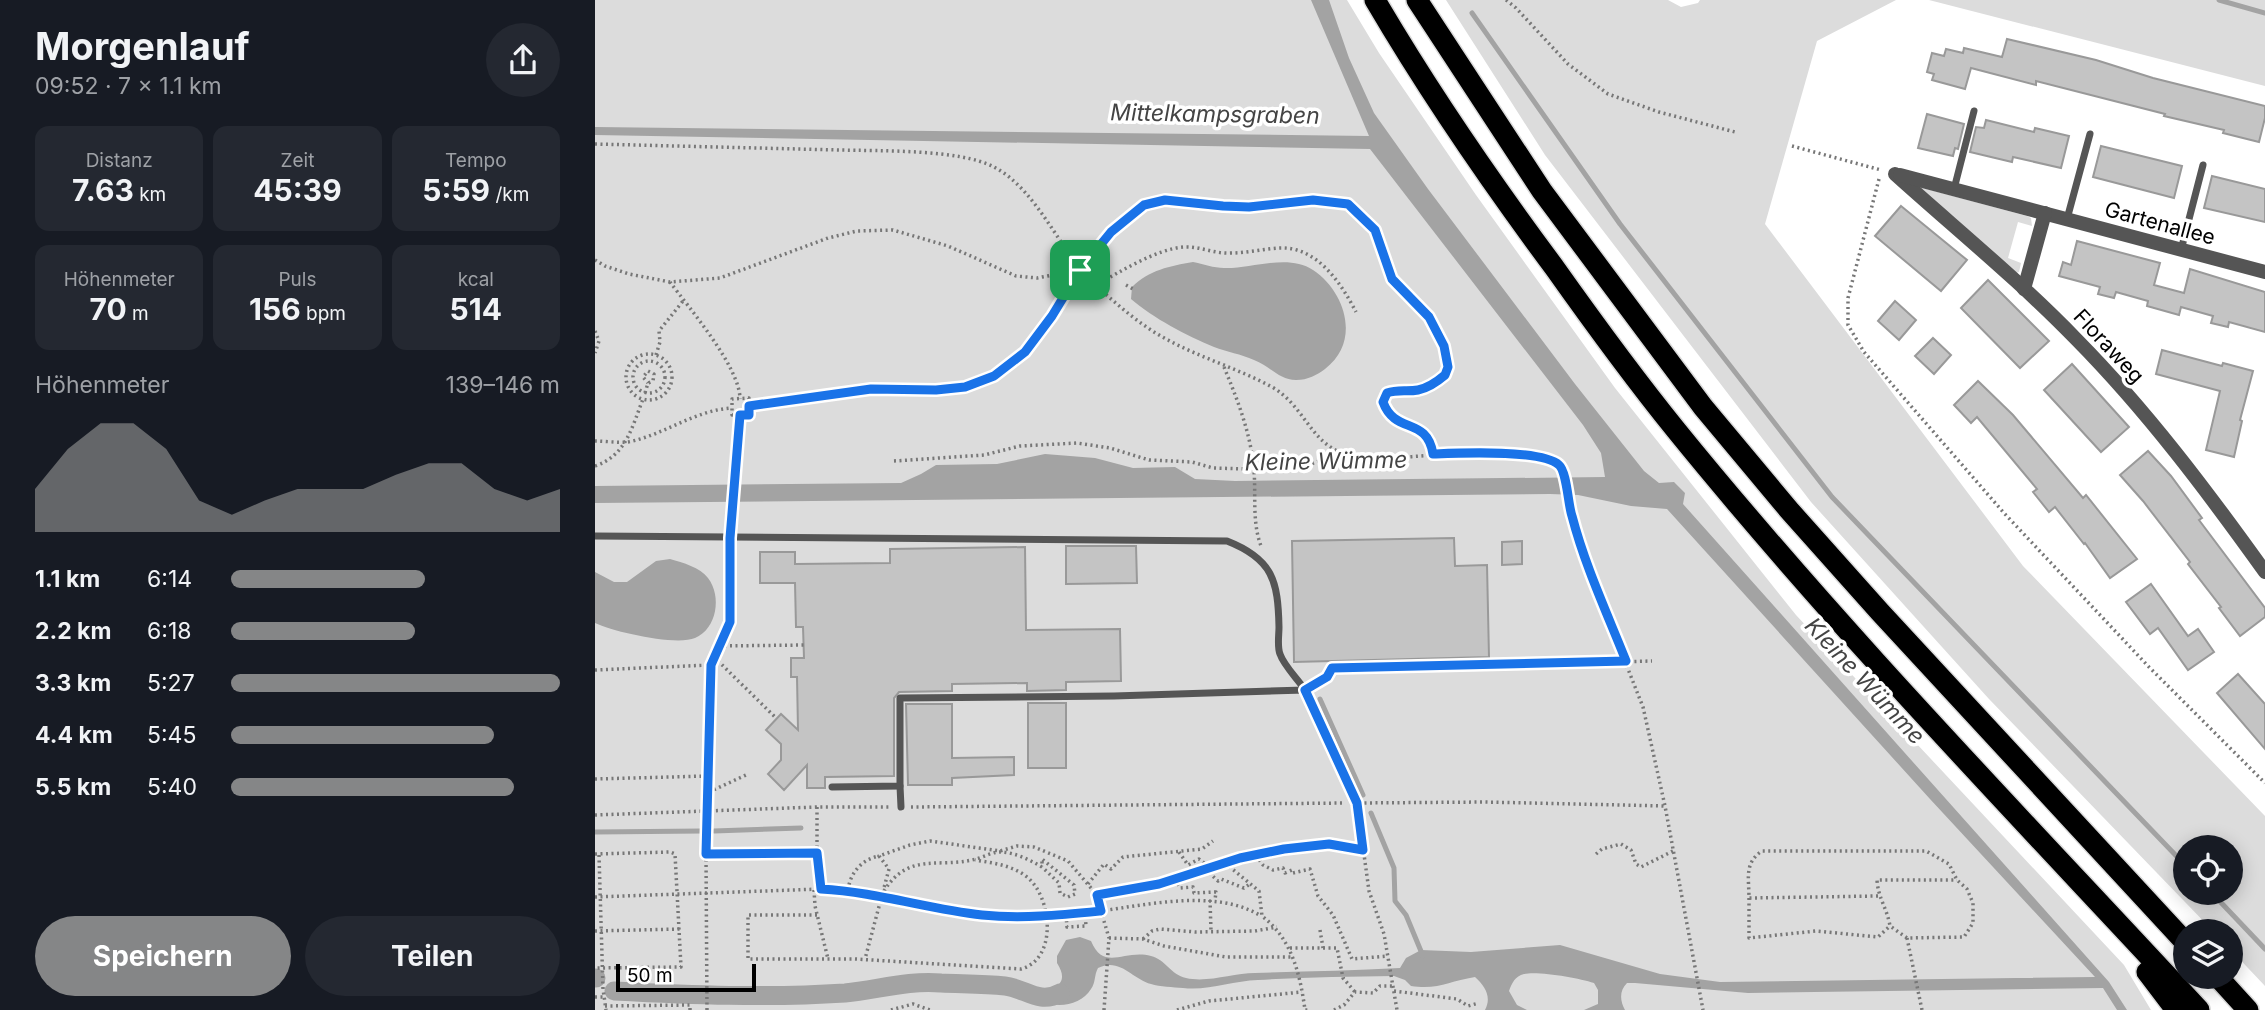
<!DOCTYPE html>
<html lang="de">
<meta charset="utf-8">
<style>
body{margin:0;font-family:Inter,sans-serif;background:#242831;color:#f1f3f6;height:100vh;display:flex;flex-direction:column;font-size:26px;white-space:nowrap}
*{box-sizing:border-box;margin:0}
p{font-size:23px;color:#9ea1a6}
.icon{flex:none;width:38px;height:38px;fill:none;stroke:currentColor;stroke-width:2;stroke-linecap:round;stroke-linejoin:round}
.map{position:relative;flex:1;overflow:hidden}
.drawer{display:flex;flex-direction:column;background:#171b24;width:595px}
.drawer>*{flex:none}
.tools{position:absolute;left:1578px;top:835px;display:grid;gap:14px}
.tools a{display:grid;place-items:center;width:70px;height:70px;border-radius:50%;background:#171b24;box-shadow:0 4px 18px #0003;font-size:35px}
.scale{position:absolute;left:21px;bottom:18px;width:140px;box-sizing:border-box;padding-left:7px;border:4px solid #000;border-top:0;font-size:19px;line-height:24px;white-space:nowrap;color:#000;-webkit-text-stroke:5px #fff;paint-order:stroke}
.pin{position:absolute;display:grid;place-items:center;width:60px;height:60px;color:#fff;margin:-30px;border-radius:14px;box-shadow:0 4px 10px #0006}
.round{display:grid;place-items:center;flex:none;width:74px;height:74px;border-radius:37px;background:#242831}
.overview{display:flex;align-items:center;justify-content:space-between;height:119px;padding:0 35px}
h1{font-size:38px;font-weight:700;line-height:52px}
.metrics{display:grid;grid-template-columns:repeat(3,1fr);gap:10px;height:119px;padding:7px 35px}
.metrics div{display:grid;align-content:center;border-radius:14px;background:#242831;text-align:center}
.metrics b{font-size:30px;font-weight:700}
.metrics small{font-size:19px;font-weight:400}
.metrics p{font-size:19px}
.chart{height:196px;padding:14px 35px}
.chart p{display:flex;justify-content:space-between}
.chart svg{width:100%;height:126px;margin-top:7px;fill:#858687;opacity:.7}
.action{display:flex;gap:14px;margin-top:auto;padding:14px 35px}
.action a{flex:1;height:80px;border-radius:42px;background:#858687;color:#fff;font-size:28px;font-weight:700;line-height:80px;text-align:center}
.action a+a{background:#242831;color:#f1f3f6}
ul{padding:0 35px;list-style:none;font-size:23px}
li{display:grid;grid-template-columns:112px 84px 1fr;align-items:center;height:52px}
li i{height:18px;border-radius:9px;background:#858687}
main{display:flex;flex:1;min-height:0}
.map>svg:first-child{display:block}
</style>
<main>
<section class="drawer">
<div class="overview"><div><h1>Morgenlauf</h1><p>09:52 · 7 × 1.1 km</p></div><a class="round"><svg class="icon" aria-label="share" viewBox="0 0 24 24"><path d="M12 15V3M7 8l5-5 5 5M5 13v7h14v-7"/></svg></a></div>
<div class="metrics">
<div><p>Distanz</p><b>7.63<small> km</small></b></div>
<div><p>Zeit</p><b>45:39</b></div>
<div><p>Tempo</p><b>5:59<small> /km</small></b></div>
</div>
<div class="metrics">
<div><p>Höhenmeter</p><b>70<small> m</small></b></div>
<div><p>Puls</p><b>156<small> bpm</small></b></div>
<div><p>kcal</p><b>514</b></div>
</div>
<div class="chart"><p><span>Höhenmeter</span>139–146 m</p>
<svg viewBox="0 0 160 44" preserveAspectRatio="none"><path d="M0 44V29L10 15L20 6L30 6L40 15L50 33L60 38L70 33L80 29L90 29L100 29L110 24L120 20L130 20L140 29L150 33L160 29V44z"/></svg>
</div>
<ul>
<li><b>1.1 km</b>6:14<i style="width:59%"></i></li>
<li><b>2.2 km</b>6:18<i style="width:56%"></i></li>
<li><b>3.3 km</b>5:27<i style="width:100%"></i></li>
<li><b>4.4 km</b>5:45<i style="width:80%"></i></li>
<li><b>5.5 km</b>5:40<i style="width:86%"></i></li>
</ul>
<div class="action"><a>Speichern</a><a>Teilen</a></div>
</section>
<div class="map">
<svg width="1670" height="1010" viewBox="0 0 1670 1010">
<rect width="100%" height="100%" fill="#fff"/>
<g fill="#dcdcdc" fill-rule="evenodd">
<polygon points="0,0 752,0 784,53 881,195 1020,388 1201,615 1529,965 1556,1010 0,1010"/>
<path d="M851 0H1073L1086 7 1103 3 1105 0H1301L1222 41 1170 224 1428 566 1670 816V986L1636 950V931H1618L1394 699 1216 502 950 155ZM1591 847H1636V892H1591Z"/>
<polygon points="1334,0 1670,0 1670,86"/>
<polygon points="1324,187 1432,216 1436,218 1437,226 1423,222 1413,258 1426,263 1424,272 1421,273"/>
</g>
<g fill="#a3a3a3">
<path d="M716 0H734L754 58 779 113 833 189 980 384 1049 471 1064 483 1079 482 1090 493 1088 504 1514 982 1532 1010H1522L1508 988 1153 993 1040 983H1032C1024 991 1025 1001 1030 1010H989L1003 1004V990L999 983C983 978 944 971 929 974 920 976 917 983 914 991L922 1005 932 1010H890C897 997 890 986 880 977 854 981 844 990 816 986L810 980 799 976C753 977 708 977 663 980 637 981 613 991 588 988 578 987 565 987 556 984 537 979 525 957 503 968 499 975 501 982 496 989 485 1007 456 1010 441 997 458 988 476 985 462 963V956L471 940 485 937 496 941C509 972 529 949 556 956 570 959 576 975 591 978 613 983 638 973 660 973 709 971 757 971 805 968L811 958 826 950 876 952 965 945 1065 974 1125 982 1500 977 1335 799 1072 509 1036 506 983 495 955 494 0 503V486L306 483 326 474 341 465 402 464 450 454 500 458 538 468 580 467 600 479 640 481 1010 477 1006 453 988 425 775 149 0 135V127L774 136Z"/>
<path d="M598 262C608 264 619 268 629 268 657 269 693 253 718 270 751 292 766 342 730 369 722 375 713 380 701 380 684 380 675 366 659 360 646 354 632 352 619 347 592 336 558 318 536 299L537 287C554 270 575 266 598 262Z"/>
<path d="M75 559C88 563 105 567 113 578 127 596 122 629 100 638 81 646 19 632 0 623V572L19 582H32L61 561Z"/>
</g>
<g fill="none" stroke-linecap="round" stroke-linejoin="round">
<g stroke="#a3a3a3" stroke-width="5">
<polyline points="1624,0 1670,13"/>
<polyline points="877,13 1025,224 1237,497 1591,866"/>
<polyline points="725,699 768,795"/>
<polyline points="776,813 799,868 800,901 811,915 828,956"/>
<polyline points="119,831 206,828"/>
<polyline points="0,832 107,831"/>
<polyline points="1616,892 1670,949"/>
</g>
<g stroke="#a3a3a3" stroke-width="19">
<polyline points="0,978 1,978"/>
<path d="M19 991C96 995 173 998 250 993 282 990 313 980 346 983 367 984 389 984 410 986 430 988 444 1005 465 993"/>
</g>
</g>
<g fill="#c4c4c4" stroke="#999" stroke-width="2">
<polygon points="1412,39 1501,60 1558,78 1670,106 1670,118 1664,142 1628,133 1629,130 1569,116 1570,114 1441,81 1441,85 1376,68 1370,89 1337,80 1339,74 1332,72 1337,53 1349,56 1351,49 1368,53 1369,48 1407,57"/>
<polygon points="1332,114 1369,124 1363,149 1360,148 1358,156 1323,148"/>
<polygon points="1391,120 1439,132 1440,128 1474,136 1466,168 1418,157 1417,162 1375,152 1381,127 1389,128"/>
<polygon points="1506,146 1587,166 1579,198 1498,177"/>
<polygon points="1617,176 1670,189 1670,222 1609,208"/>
<polygon points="1306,206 1372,260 1346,291 1280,236"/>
<polygon points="1482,241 1565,263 1559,285 1589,293 1595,269 1670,292 1670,332 1634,322 1633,327 1616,323 1618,316 1586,307 1584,315 1552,306 1553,301 1521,292 1519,298 1503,294 1505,287 1464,276 1468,262 1476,265"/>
<polygon points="1393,280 1454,341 1425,368 1366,308"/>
<polygon points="1300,301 1321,320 1304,340 1283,321"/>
<polygon points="1338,338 1356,355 1339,374 1320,356"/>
<polygon points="1567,350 1627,366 1628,363 1658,371 1645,420 1647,421 1639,457 1611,450 1625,391 1561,374"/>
<polygon points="1477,364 1534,427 1506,452 1449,390"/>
<polygon points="1383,381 1418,415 1488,498 1491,495 1542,559 1515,578 1490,543 1489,544 1460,507 1454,512 1438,492 1442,489 1382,417 1376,423 1359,405"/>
<polygon points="1553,451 1576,476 1607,518 1604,520 1670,608 1670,617 1645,636 1624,608 1626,607 1593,564 1595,562 1548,501 1525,475"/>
<polygon points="859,538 860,566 892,565 894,657 699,662 697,541"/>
<polygon points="927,541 927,564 907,565 907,542"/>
<polygon points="471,546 541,546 542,583 471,584"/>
<polygon points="430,547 431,630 525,629 526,681 471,682 471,690 432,691 432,683 357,684 357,691 304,692 299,698 299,776 230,777 230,788 212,788 212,765 189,790 173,774 186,760 186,744 171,730 186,714 203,730 202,677 196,677 196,658 209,658 208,627 201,627 200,583 165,583 165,552 200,552 200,564 295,563 295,549"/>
<polygon points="1556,584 1593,636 1603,629 1619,652 1593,670 1563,628 1555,634 1531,602"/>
<polygon points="1643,674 1670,704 1670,749 1622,693"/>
<rect x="433" y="703" width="38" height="65"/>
<polygon points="311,704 357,704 357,758 419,757 419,775 357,778 357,785 313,785"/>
</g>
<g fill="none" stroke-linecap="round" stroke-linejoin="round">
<g stroke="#dbdbdb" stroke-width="24">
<g id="motorway">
<path d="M780 0C834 92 895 181 959 267 998 322 1038 377 1081 430 1245 632 1427 819 1604 1010"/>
<polyline points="822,0 947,191 1108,407 1194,510 1285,612 1591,943"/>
<polyline points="1552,972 1581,1010"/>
<polyline points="1622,976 1653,1010"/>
</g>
</g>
<g stroke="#777" stroke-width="3.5" stroke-dasharray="2 3.5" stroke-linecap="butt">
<polyline points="911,0 921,8 973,64 1013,94 1064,112 1140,132"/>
<path d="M0 144C81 146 162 148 244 150 284 151 365 149 399 167 443 190 465 252 500 285 523 305 546 326 573 340 606 358 644 369 677 387 705 403 713 433 737 448 766 468 850 451 887 452 912 452 937 457 962 463L969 476 972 498 984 545 1048 707 1070 806 1108 1010"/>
<polyline points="1197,146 1286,170"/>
<polyline points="1284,179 1253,298 1253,325 1269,352 1409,513 1554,667 1670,783"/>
<polyline points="0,260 10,266 34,274 75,282 125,278 233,238 262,231 298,230 353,246 421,276 442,278 484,270"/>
<path d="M75 282C94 308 145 367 145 399"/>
<path d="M501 285C525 272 561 249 589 247 605 246 619 254 636 253 652 253 668 249 684 248 722 246 746 283 761 312"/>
<polyline points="531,285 540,290"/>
<polyline points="0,331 4,341 0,353"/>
<circle cx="54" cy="377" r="23"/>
<polyline points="61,355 65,342 64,331 88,301"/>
<circle cx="54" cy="377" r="16"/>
<path d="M629 367C643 401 656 434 659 471 661 496 657 522 666 546"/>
<polyline points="50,393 53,383 58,381 59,374 53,371 48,377 53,383"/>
<polygon points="154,398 154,415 137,415 137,399"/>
<path d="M154 406 276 389 341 390 370 387 399 376 430 352 457 316 485 270 516 232 549 205 570 200 605 205 654 207 718 200 753 204 780 230 797 279 834 317 849 346 853 367 850 375C842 381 833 388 823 390 812 392 803 389 792 393L788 402 795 417C816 428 834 427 838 454"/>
<path d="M0 441C10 441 23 443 33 442 69 435 100 410 137 408"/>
<polyline points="299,461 389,455 425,446 482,443 515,448 554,460 597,462 618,468 685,470 706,468 726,460 737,449"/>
<path d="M0 466C31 456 37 427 48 399"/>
<polyline points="136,526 145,415"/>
<polyline points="124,646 209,645"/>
<polyline points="119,657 181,718"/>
<polyline points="0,670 115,665"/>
<polyline points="721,683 732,677 737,669 1057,661"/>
<polyline points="0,779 113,776"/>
<polyline points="114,792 151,775"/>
<polyline points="762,803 774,891 789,934 802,1010"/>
<polyline points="764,803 890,802 1070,806"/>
<path d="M222 807V862L226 889C281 892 333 909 387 915 427 920 466 915 506 911L502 895 473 861 439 847 422 846 405 851 335 841 315 845 284 856 294 869 270 959"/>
<polyline points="316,807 750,803"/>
<polyline points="0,815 222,807 295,807"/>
<polyline points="584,852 593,865 604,859 615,868"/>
<polyline points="0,854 75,852 80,854 86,967 0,968"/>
<polyline points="111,854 221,853"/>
<polyline points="660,854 734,844 768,850"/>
<polyline points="1001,854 1007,849 1026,844 1036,850 1041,864 1046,867 1078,851"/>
<polyline points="4,855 8,989 11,1010"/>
<polyline points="630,863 660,854 668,865 678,870 688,868 690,873 697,870 698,873 715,869 723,896 738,915 757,959 793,956"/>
<polyline points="610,869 623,881 626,879 649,888 655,884"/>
<polyline points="580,879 585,888 598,887 599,893 621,892 620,900"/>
<polyline points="493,884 509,864 516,869 528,857 607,849 618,841"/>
<polyline points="219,890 220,906 233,959"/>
<path d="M253 890C255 873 267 859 284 856"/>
<path d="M289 891C314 851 344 869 381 859 389 857 399 851 407 852 421 853 435 860 447 867V859L479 885 480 894 473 897 465 893 464 883 447 867"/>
<path d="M502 895 563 884 630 863 664 891 667 916C697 939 705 974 710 1010H714"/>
<path d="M1283 896 1154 898C1154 878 1149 863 1167 851H1331L1354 864 1362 880 1372 889 1378 903V923L1369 937 1312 938 1295 926C1292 908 1283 898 1282 880H1362"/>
<polyline points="0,897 226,889"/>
<polyline points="1154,898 1154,938 1221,931 1283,937 1295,926"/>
<polyline points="615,900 616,931"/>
<path d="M222 915H153V959H260L426 969C463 959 457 897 432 877 417 865 398 863 380 860"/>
<polyline points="471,915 472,927 491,926 490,913"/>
<polyline points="725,930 728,948"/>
<polyline points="0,931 85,929"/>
<polyline points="514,938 548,939 569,946 631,957 698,957"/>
<polyline points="1312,938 1327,1010"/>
<polyline points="548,939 557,931 565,929 601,932 660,931 682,927"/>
<polyline points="695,948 742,948 748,978 760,992"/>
<polyline points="799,991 862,999 873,1006 884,1003"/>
<polyline points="0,997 9,997"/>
<polyline points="10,1006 95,1005 95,1010"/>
<polyline points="112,1010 111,854 115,665 135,622 135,547"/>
<polyline points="296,1010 318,1004 335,1010"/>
<path d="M509 1010 514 938 506 911C555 904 623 889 666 916"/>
<polyline points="582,1010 614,1001 707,992"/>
<polyline points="739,1010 749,1005 760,992 778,993 785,986 798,986"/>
</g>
<g stroke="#555" stroke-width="7">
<polyline points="1359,189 1379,111"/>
<polyline points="1472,219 1495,134"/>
<polyline points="1586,250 1608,165"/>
<path d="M0 536 632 541C678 559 683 581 684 627 684 635 682 647 685 654 689 666 703 679 710 690"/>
<polyline points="305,786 306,807"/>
<polyline points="237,787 305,786 305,698 519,696 710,690 757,792"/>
</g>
<g stroke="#555" stroke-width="14">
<path d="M1300 174C1361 229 1425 281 1482 340 1552 411 1612 491 1670 572"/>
<polyline points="1305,175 1670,272"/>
<polyline points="1429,289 1450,213"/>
</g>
<use href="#motorway" stroke="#000" stroke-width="21"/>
</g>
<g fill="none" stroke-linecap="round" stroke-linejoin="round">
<g stroke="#fff" stroke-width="14">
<path id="route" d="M570 200 628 206 654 207 718 200 753 204 780 230 797 279 834 317 849 346 853 367 850 375C843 381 833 388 823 390 812 392 803 389 792 393L788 402C800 435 832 416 838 454 863 453 946 449 964 465 972 472 973 505 977 516 990 566 1012 613 1031 661L737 668 732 677 710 690 762 803 768 850 734 844 689 849 645 858 564 884 502 895 506 911C466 915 427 919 387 915 333 909 281 892 226 889L222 853 111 854 116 665 135 622V538L145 415H154V406L276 389 341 390 370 387 399 376 430 352 457 316 485 270 516 232 549 205Z"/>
</g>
<use href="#route" stroke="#1a73e8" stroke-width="9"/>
</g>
<g text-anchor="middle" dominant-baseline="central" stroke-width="7" stroke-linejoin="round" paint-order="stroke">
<g font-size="21" fill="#000" stroke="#fff">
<text transform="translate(1565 223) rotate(15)">Gartenallee</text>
<text transform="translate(1514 346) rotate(47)">Floraweg</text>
</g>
<g font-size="23" font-style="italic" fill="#444" stroke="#fff">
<text transform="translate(620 114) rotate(1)">Mittelkampsgraben</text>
<text transform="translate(731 461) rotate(-1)">Kleine Wümme</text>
<text transform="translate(1270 681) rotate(47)">Kleine Wümme</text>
</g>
</g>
</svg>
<div class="tools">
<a><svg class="icon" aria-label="locate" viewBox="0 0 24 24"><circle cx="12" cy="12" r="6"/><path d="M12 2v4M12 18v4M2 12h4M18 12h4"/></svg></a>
<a><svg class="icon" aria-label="layers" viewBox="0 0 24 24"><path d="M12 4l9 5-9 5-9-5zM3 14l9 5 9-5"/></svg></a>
</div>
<div class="scale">50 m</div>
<div class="pin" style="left:485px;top:270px;background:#1e9e55"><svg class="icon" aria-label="arrive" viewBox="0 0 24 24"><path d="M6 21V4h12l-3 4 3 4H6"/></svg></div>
</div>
</main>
